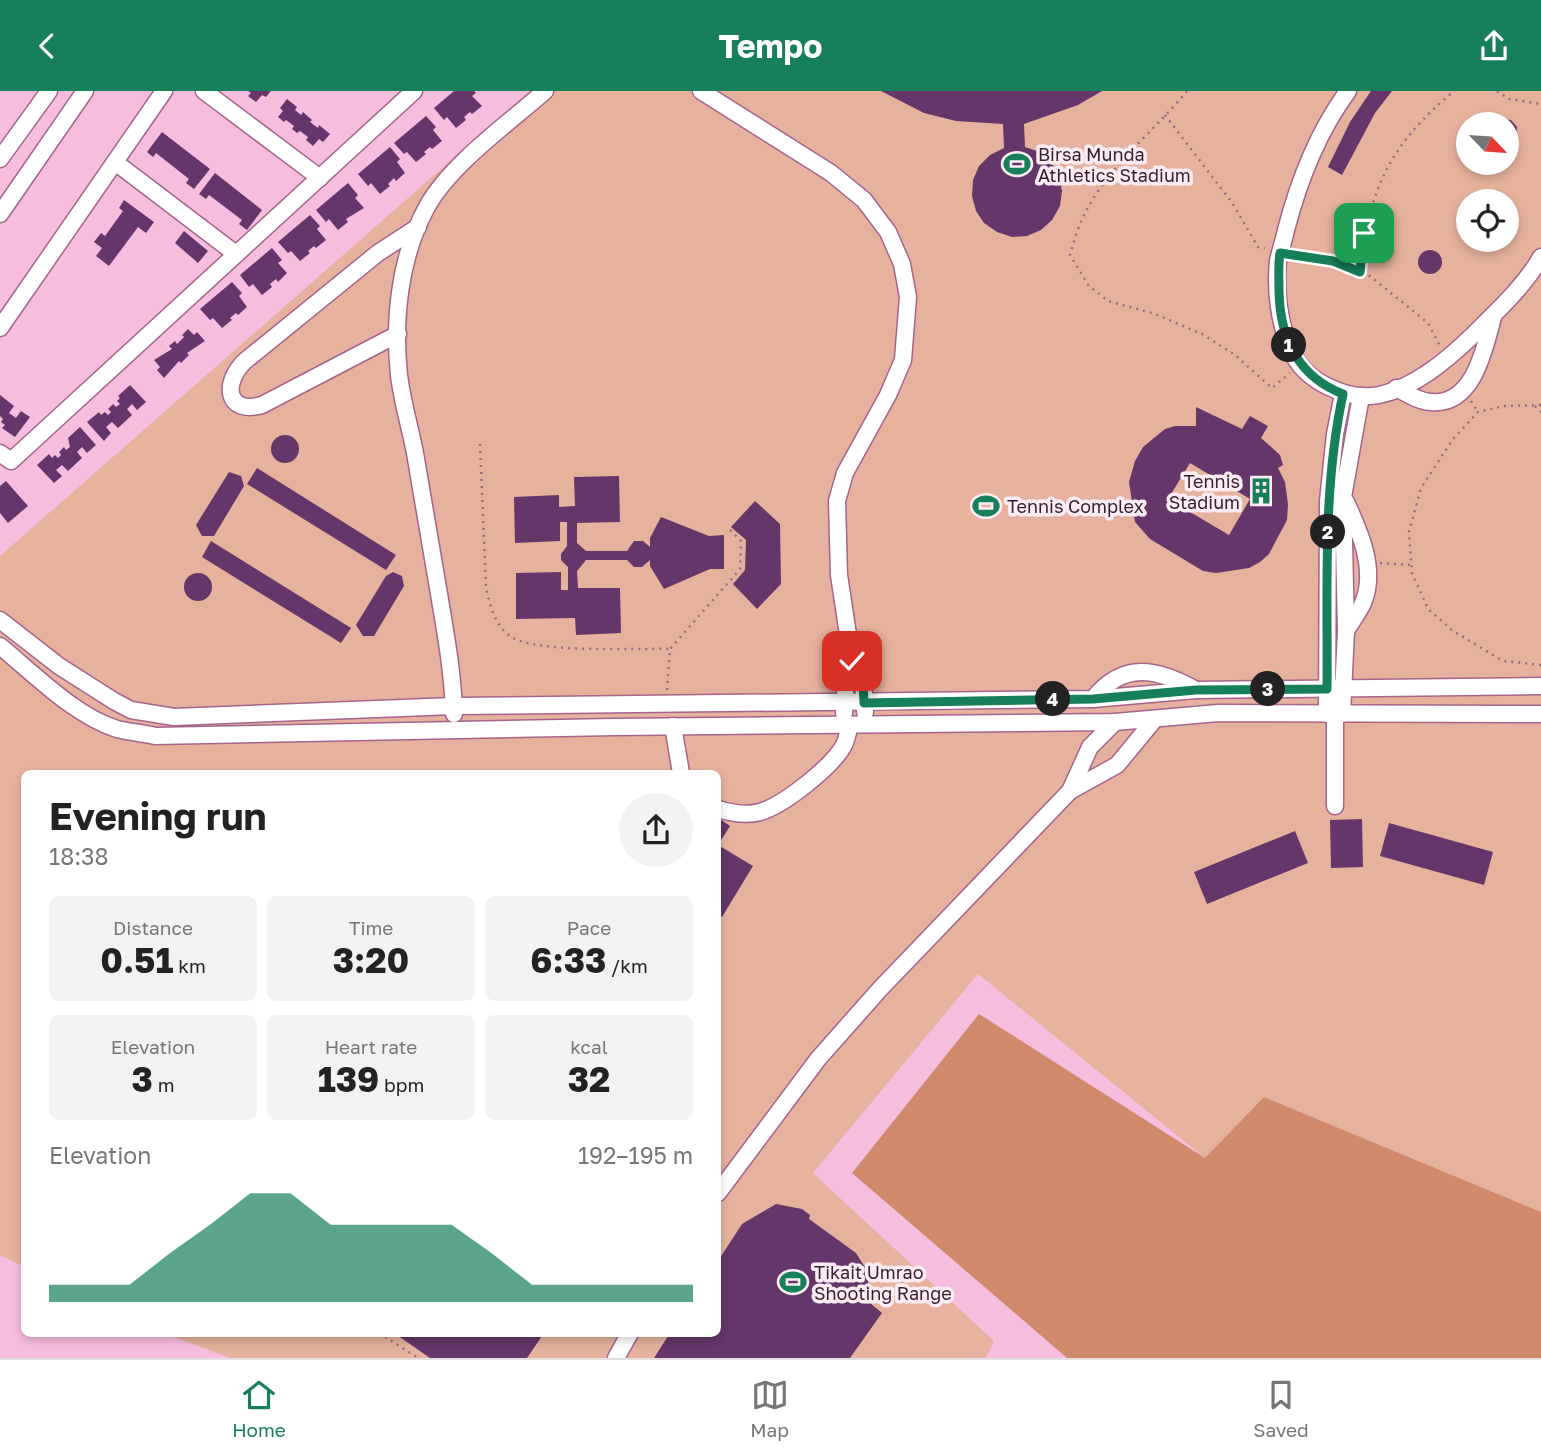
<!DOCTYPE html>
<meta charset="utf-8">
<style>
body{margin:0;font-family:"Golos Text",sans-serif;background:#f2f2f2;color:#222;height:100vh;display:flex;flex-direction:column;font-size:26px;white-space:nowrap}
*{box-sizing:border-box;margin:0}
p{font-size:23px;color:#767676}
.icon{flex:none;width:38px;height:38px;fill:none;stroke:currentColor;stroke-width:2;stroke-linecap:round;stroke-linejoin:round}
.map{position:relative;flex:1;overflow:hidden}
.sheet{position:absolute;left:21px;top:679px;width:700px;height:567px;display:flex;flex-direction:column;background:#fff;border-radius:10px;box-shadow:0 4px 10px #0003}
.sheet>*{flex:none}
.needle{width:46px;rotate:115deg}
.controls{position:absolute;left:1456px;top:21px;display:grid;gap:14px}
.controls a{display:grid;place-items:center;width:63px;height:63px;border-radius:50%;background:#fff;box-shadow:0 4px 10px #0003;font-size:35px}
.pin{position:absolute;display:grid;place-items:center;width:60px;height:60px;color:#fff;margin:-30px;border-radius:14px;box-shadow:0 4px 10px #0006}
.km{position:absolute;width:35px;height:35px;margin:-18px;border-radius:50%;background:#222;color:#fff;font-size:19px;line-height:35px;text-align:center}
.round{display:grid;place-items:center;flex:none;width:74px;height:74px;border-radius:37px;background:#f2f2f2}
.summary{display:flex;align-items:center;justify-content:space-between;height:119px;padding:0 28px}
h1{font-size:38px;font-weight:700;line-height:52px}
.stats{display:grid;grid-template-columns:repeat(3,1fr);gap:10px;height:119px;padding:7px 28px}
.stats div{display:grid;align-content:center;border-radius:10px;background:#f2f2f2;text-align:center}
.stats b{font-size:35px;font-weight:700}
.stats small{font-size:19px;font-weight:400}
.stats p{font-size:19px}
.chart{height:196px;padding:14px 28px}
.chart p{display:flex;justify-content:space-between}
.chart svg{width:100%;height:126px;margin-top:7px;fill:#177f5a;opacity:.7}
header{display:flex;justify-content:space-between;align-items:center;height:91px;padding:0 28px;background:#177f5a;color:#fff;font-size:32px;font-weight:700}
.tab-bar{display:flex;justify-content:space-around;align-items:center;height:98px;border-top:2px solid #e0e0e0;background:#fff;font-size:19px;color:#767676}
.tab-bar a{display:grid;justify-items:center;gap:4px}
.tab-bar .active{color:#177f5a}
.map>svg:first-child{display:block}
</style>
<header><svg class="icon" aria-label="back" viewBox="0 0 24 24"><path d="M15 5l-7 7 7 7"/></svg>Tempo<svg class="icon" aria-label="share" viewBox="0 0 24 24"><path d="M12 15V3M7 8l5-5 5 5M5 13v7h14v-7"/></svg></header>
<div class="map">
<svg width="1541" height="1267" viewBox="0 0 1541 1267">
<rect width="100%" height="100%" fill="#f7bddf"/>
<path fill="#e6b29d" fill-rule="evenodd" d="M530 0H1541V1121L1264 1006 1205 1067 978 883 813 1082 994 1250 986 1267H230L166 1243 718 1242V682H24V1176L0 1164V465ZM1468 33H1507V72H1468ZM1468 110H1507V149H1468Z"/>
<polygon fill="#d0896b" points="979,923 1205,1067 1264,1006 1541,1121 1541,1267 1067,1267 852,1082"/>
<g fill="#643669" fill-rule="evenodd">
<polygon points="248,0 271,0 266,6 262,4 256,11 248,5 251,2"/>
<polygon points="454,0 474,0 476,2 472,5 482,15 472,23 470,21 464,26 466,29 456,37 447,26 444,29 434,17"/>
<polygon points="881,0 1102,0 1078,14 1024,33 1025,56 1040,61 1051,71 1059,84 1062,100 1060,115 1052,129 1041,139 1027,145 1012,146 997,141 984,132 976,120 972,105 973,89 979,75 990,64 1004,57 1003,33 956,30 924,22"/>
<polygon points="1371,0 1392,0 1375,22 1342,84 1328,76 1350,31"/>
<polygon points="287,8 297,16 295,19 301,24 303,21 312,29 310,31 318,37 319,34 330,43 323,51 319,48 313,55 306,49 308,46 300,40 297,42 292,38 294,35 286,29 284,31 278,26 283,20 280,17"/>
<polygon points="426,25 436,36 433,39 442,50 432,58 430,56 424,61 426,63 416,71 407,61 404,63 394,52"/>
<polygon points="1503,28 1511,29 1517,36 1516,45 1509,51 1507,51 1507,33 1496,33"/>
<polygon points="162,41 210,78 194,98 186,92 189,88 156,62 153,66 147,61"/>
<polygon points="390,56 400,68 397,71 405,82 396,90 394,87 388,93 390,95 380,103 371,92 368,95 358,83"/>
<polygon points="215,82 262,119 247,139 239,133 242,129 209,104 206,108 199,103"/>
<polygon points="348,92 358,104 355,107 364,117 346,128 348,131 338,139 329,128 326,131 316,119"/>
<polygon points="124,109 154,131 146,142 138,136 109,175 96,165 102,157 94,151 101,142 105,145 123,120 119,117"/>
<polygon points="310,124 320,135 317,138 326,149 316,157 314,155 308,160 310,162 300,170 291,160 288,162 278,151"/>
<polygon points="184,140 208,160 198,172 175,152"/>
<polygon points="272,157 282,169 278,172 287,182 278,191 276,188 270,193 272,196 262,204 253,193 249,196 240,184"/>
<circle cx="1430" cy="171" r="12"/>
<polygon points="232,191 242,202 239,205 247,216 238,224 236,222 230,227 232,229 222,237 213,227 210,229 200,218"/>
<polygon points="188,238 194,244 197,241 205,250 187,262 189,264 181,272 179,270 164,287 157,279 160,276 154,269 172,258 169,255 175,250 177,253 184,246 182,244"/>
<polygon points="130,294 146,311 137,319 132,313 127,318 132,324 118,337 112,331 106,336 111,342 104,350 87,331 99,321 101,324 105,321 108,324 111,321 108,318 113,313 116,316 120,313 117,310 120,307 118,305"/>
<polygon points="0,304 14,315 9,322 16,327 21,320 30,326 15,346 2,337 5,334 1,331 3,328 0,325"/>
<path d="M1196 316 1242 338 1250 325 1268 335 1261 347 1280 364 1283 374 1278 377 1285 391 1288 413 1287 429 1269 463 1260 471 1249 477 1216 482 1203 480 1150 448 1135 431 1129 391 1135 370 1143 356 1165 338 1175 335H1196ZM1190 372 1250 408 1229 444 1168 408Z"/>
<polygon points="80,336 96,354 87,362 82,356 77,361 82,367 68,380 62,374 56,379 62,385 54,392 37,374 49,363 52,367 55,364 58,367 61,364 59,361 64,356 66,359 70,356 68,347"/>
<circle cx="285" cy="358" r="14"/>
<polygon points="257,377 396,464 386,479 247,393"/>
<polygon points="229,381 241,385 244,395 214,445 202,445 196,434"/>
<polygon points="619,385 620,431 577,432 577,452 586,460 627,460 634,450 643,450 650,456 650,447 661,426 709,445 724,444 724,478 710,478 664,498 650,475 650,469 642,476 634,476 627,469 586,469 577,480 578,497 620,497 621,542 576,544 575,527 516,528 516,482 561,481 561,499 568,499 568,476 561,469 561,463 567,455 567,431 560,431 560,450 515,452 514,406 559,404 559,416 575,415 574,386"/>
<polygon points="6,390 28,415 8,432 0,422 0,395"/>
<polygon points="755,410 780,433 781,493 757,518 733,493 745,479 746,449 731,436"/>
<polygon points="211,450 351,537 341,552 202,466"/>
<polygon points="393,481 402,485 404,495 374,545 363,545 356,534 386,485"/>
<circle cx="198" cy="496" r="14"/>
<polygon points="718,727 730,735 718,754 753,775 722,826 718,823"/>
<polygon points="1362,728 1363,776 1331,777 1330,729"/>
<polygon points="1389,732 1493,761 1484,794 1380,765"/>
<polygon points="1295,740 1308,772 1207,813 1194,781"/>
<polygon points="776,1113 802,1118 810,1124 809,1128 856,1162 868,1181 868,1201 864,1207 882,1222 850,1267 654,1267 670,1242 718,1242 718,1170 742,1133"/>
<polygon points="394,1242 544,1242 527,1267 430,1267"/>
</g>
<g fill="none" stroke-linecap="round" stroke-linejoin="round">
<g stroke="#a5648c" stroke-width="19">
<g id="minor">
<polyline points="204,0 320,87"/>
<polyline points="701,0 831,82 864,109 888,141 902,173 908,206 903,269 888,304 845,382 837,410 839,484 852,570 863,589 865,621"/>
<path d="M1348 0C1317 42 1299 89 1286 139 1284 149 1280 160 1278 170 1275 199 1279 232 1291 259 1304 290 1346 310 1379 304 1414 297 1447 269 1472 245 1496 221 1524 196 1541 166"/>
<polyline points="0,68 49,0"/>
<polyline points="115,71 236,163"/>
<polyline points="0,123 85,0"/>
<polyline points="0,237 164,0"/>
<path d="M398 243 262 314C226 324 222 292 245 270L378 162 418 136"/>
<path d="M1396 297C1406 302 1420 311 1431 311 1474 315 1485 256 1493 226"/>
<polyline points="0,362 11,370 414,0"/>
<path d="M1346 411C1360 441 1377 479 1363 512 1359 521 1351 531 1346 540"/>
<polyline points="0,529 59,575 114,610 131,619 174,626 454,615 1093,608 1196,599 1541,595"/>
<path d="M0 555C34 583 75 625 117 638 129 641 143 642 155 645L614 636 1115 631 1218 622 1541 623"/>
<path d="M1093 608C1123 570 1157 577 1196 599"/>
<polyline points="844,622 846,586 852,570"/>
<path d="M454 623C453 581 445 539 438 497 430 452 423 407 415 362 410 336 402 310 399 284 393 228 400 163 428 114 452 72 509 32 545 0"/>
<polyline points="1327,623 1328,410 1335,343 1343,303"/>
<polyline points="1342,623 1346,540 1343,406 1361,305"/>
<polyline points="673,635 681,682"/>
<polyline points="1070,700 1090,656 1115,631"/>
<polyline points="1335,715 1335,623"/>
<path d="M718 718C731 722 746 725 760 721 784 714 832 676 844 654 847 648 848 640 850 634"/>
<polyline points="718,1102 818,968 880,898 1070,700 1117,674 1155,628"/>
<polyline points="616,1267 630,1242"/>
</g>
</g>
<g stroke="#986e87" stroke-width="2.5" stroke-dasharray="2 5" stroke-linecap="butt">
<path d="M1187 0C1152 43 1102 80 1080 133 1076 143 1073 154 1070 164L1089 195 1108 210 1155 223 1202 243 1235 264 1272 297 1290 282"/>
<polyline points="1497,0 1509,8 1541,13"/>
<polyline points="1165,24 1233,113 1258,156 1265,157"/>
<polyline points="1295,164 1333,170 1370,185 1428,232 1440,255"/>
<path d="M1360 180C1369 98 1390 53 1454 0"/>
<polyline points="1471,310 1478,321"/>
<polyline points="1541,314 1504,315 1478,321 1453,348 1421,397 1409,441 1412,482 1428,518 1453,540 1503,570 1541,574"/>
<polyline points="1535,315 1541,321"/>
<path d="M480 353 486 496C490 515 495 536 513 547 540 562 635 557 670 558"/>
<polyline points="1380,472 1412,474"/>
<polyline points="667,599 670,558 740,478 741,450 727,436"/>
<polyline points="379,1242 418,1267"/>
</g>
<use href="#minor" stroke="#fff" stroke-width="16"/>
</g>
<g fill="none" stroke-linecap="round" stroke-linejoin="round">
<g stroke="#fff" stroke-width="14">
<path id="route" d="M852 570 863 589 864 612 1093 608 1196 599 1327 598C1328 498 1322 401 1343 303 1297 285 1280 246 1279 200 1279 187 1278 174 1280 162L1333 170 1360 181 1364 142"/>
</g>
<use href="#route" stroke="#177f5a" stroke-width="9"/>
</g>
<defs>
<g id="stadium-bare" transform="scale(2.1)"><path d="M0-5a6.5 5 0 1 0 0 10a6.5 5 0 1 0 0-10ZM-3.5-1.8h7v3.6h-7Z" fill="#177f5a" stroke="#fcedf5" stroke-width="2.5" paint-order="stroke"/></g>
<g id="building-bare" transform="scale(2.1)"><path d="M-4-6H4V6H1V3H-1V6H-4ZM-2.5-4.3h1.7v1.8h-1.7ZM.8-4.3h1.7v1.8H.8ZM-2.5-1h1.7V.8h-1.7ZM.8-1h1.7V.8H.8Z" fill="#177f5a" stroke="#fcedf5" stroke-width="2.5" paint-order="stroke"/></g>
</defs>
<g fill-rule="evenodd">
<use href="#stadium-bare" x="1017" y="73"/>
<use href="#building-bare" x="1261" y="400"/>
<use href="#stadium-bare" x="986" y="415"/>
<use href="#stadium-bare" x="793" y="1191"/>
</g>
<g text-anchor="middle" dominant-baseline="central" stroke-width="7" stroke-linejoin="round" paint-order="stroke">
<g font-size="18" fill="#371d2d" stroke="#fcedf5" text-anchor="start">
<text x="1038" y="63">Birsa Munda<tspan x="1038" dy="21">Athletics Stadium</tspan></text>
<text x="1240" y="390" text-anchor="end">Tennis<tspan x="1240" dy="21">Stadium</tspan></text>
<text x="1007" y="415">Tennis Complex</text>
<text x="814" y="1181">Tikait Umrao<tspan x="814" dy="21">Shooting Range</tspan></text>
</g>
</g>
</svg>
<div class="controls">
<a><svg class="needle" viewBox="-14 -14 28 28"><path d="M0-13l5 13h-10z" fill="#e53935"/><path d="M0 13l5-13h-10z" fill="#767676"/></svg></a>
<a><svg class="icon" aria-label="locate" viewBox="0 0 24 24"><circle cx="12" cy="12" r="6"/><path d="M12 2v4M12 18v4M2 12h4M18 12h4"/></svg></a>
</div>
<div class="pin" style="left:1364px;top:142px;background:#1e9e55"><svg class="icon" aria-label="arrive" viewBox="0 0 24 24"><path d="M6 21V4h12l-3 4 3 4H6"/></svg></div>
<div class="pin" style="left:852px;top:570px;background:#d93025"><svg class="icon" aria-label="check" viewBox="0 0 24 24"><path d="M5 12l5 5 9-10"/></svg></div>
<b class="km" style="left:1289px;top:254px">1</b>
<b class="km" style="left:1328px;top:441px">2</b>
<b class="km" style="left:1268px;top:598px">3</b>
<b class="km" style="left:1053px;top:608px">4</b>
<section class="sheet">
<div class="summary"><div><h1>Evening run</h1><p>18:38</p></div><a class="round"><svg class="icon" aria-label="share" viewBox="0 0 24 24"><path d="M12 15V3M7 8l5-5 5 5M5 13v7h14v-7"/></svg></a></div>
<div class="stats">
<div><p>Distance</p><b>0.51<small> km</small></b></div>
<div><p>Time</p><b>3:20</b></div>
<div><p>Pace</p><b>6:33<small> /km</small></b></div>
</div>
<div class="stats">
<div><p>Elevation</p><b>3<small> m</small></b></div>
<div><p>Heart rate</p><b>139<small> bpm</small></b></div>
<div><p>kcal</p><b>32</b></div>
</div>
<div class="chart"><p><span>Elevation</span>192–195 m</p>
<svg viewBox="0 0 160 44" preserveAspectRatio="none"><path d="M0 44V38L10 38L20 38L30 27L40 17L50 6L60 6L70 17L80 17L90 17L100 17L110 27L120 38L130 38L140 38L150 38L160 38V44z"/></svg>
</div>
</section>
</div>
<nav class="tab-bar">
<a class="active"><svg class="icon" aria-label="home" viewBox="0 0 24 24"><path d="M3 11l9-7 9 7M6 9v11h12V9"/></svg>Home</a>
<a><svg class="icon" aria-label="map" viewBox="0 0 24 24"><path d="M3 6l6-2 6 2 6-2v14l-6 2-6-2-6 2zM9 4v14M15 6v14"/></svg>Map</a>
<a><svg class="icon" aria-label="saved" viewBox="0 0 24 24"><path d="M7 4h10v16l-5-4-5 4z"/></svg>Saved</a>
</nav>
